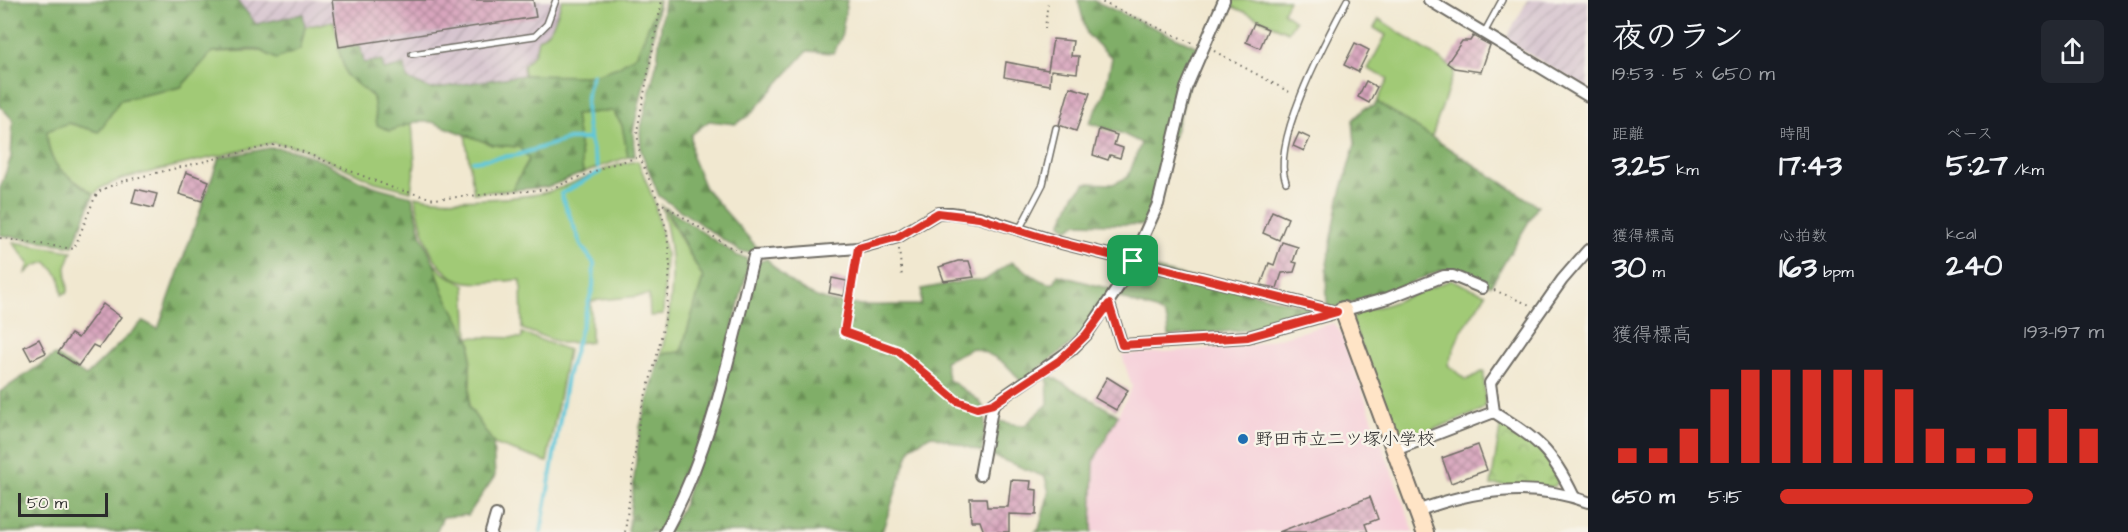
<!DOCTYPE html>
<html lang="ja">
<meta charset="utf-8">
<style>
body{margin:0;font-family:"Architects Daughter","Klee One",sans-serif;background:#242831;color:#f1f3f6;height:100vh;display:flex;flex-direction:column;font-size:22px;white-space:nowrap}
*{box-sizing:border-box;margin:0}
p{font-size:20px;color:#9ea1a6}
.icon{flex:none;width:33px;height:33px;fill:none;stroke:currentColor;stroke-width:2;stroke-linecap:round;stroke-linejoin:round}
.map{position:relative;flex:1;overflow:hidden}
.side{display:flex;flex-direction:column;background:#171b24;width:540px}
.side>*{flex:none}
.scale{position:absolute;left:18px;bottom:15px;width:90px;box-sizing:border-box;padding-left:6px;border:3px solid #2b2b2b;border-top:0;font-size:16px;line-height:21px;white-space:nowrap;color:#2b2b2b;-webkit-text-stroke:4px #f7f3e8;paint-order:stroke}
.pin{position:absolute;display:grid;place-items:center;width:51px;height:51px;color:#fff;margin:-26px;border-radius:12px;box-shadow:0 3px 9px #0006}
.round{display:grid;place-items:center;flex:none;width:63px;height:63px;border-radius:9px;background:#242831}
.head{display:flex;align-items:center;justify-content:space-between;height:102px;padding:0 24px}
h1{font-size:33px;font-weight:700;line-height:45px}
.metrics{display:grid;grid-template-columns:repeat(3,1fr);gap:9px;height:102px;padding:6px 24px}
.metrics div{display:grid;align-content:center}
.metrics b{font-size:30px;font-weight:700}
.metrics small{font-size:16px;font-weight:400}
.metrics p{font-size:16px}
.chart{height:168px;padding:12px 24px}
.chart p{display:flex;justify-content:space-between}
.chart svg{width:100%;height:108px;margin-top:6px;stroke:#d93025;stroke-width:6}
ul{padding:0 24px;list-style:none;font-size:20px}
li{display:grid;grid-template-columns:96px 72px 1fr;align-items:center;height:45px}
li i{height:15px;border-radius:8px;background:#d93025}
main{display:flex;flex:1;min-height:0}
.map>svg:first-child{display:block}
</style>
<main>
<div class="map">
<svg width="1588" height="532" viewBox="0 0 1588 532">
<defs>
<pattern id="industrial-furrows" width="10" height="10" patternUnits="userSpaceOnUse" patternTransform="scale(1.5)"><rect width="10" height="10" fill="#d1bdcb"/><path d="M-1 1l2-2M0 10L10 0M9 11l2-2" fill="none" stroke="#aa9aa5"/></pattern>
<pattern id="forest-firs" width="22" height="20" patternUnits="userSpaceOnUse" patternTransform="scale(1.5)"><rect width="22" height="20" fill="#80ae67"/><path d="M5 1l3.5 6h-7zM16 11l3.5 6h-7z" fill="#698e55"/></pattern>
<pattern id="park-crowns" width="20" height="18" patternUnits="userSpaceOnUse" patternTransform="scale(1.5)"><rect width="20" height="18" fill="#a1ca76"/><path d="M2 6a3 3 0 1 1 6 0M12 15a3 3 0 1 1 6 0" fill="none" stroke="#83a461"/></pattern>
<pattern id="building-cross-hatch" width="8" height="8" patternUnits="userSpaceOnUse" patternTransform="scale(1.5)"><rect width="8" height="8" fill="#d8a5bd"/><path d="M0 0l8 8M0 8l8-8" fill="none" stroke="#af879a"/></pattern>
</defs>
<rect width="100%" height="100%" fill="#f7f3e8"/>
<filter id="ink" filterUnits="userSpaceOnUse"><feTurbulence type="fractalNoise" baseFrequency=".0167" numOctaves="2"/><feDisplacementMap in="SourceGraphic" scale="12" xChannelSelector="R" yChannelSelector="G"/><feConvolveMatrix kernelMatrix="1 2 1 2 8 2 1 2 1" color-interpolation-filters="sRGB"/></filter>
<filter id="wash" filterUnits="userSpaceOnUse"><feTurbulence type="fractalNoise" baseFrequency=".008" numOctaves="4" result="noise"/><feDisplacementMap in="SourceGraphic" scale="24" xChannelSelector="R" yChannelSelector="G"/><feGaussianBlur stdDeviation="1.35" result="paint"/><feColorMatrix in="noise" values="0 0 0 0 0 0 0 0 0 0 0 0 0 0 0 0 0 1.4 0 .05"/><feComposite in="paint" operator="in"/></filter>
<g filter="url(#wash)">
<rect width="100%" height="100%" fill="#f1e8d0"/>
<polygon fill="#f6cfd9" points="1334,323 1341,333 1414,532 1092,532 1094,461 1132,387 1122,355 1249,346"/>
<g fill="url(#industrial-furrows)">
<polygon points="237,0 562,0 553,27 548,34 538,39 535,53 523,66 524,75 431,89 364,63 360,45 338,48 334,21 305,27 303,14 256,24"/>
<polygon points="1528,0 1588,0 1588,89 1505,40"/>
</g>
<g fill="#a1ca76" stroke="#667a50" stroke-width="1.5">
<path d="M562 0H659C653 15 645 45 635 56 612 83 556 76 524 75L523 66 535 53 538 39C554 31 556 17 562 0Z"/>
<polygon points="1226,0 1289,0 1283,12 1295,21 1288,32 1225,3"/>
<polygon points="1379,19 1455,69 1431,139 1377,102 1388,79 1368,69 1386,35 1374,28"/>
<path d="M334 21 346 75 373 97 377 124 390 131 412 123 415 163 411 191 375 182 301 148 273 143 121 179 101 188 94 194C65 173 48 170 47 131L68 123 99 132 120 100 181 87 212 52 300 50 305 27Z"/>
<polygon points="613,111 622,125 628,157 583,173 575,114"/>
<polygon points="465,134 493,145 520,147 530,159 512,190 474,193"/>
<path d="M638 161 654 201 666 254 663 315 650 316 649 295 591 301V342L561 343 522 329 521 280C503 280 477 286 460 280 428 269 421 224 415 196 441 203 529 199 554 190 581 181 609 164 638 161Z"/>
<path d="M661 204 703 278 681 352 661 354C674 300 677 259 661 204Z"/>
<polygon points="13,242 72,251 66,267 68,291 62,295 60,277 47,262 34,266 26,273 29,264"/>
<polygon points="434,263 443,273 465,285 468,337 522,338 522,333 568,350 547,462 494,444 469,407 471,343 443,291"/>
<polygon points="1451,280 1486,294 1459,335 1448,365 1466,380 1484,371 1485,407 1476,413 1402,441 1397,438 1352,321 1357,312 1386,305"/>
</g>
<g fill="url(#forest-firs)" stroke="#566c49" stroke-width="1.5">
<path d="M0 0H237L256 24 303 14 305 27 300 50 276 59 258 49 212 52 181 87 120 100 99 132 68 123 47 131C47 169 66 174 94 194L73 246 0 235V189L11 157 13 120 0 106Z"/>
<polygon points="659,0 651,55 633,131 635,156 628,157 622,125 613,111 575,114 583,173 548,187 512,190 529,159 519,147 493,145 432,122 415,122 390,131 377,125 373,97 346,75 338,48 360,45 364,63 382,60 384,70 405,65 407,79 431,89 524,75 591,76 618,67 637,54"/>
<polygon points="664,0 847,0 841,38 833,53 807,51 749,116 735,124 709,121 691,135 692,157 705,188 761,252 741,252 659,196 641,151 640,132 657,61"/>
<polygon points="1078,0 1092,0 1200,48 1147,225 1078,223 1068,229 1061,224 1074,195 1086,183 1113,184 1128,177 1141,143 1123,134 1089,123 1104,96 1112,58 1087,34"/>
<polygon points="1377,102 1538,206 1491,285 1455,270 1441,270 1391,291 1333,308 1327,306 1326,270 1339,199 1355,144 1353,120 1364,109 1374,106"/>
<path d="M269 148C303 146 333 168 363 182 379 189 396 192 412 196L422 236 434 263 443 291 471 343 469 407 493 442 495 476 468 515 443 517 436 532H0V392L55 355 86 376 143 321 158 329 219 158Z"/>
<polygon points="665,207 738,256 746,258 749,264 707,426 662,532 628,532 640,427 661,354 681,352 703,278"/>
<path d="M767 259C814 315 856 304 921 305L922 289 970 280H985L1011 262C1025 268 1042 286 1054 283L1058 275 1114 290 1085 333 1021 382C1007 362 994 355 972 348L945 361 948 379C990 408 988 400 982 452L931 435 911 447 882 532H667L683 506 758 262Z"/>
<path d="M1135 264 1320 310 1247 330 1169 336C1168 311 1162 312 1140 305 1133 303 1125 299 1117 297Z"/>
<polygon points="1047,374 1118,415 1094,461 1092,532 1035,532 1039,529 1049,492 1045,477 988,454 993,420 1024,426 1048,404"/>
</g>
<polygon fill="url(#park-crowns)" stroke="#667a50" stroke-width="1.5" points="1501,422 1543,453 1560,479 1554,487 1491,485"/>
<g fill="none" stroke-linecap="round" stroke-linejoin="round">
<g stroke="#5ec7da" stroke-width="4">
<path d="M593 74C580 102 588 139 598 167"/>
<polyline points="473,161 517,155 569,139 590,139"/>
<polyline points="541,532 567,377 593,287 594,263 582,247 561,194 600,172"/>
</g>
</g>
<g id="blocks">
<g fill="url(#building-cross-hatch)">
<polygon points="332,0 533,0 536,17 339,47"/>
<polygon points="1254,23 1268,29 1260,48 1246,42"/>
<polygon points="1473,36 1490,45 1481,72 1454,68 1447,63 1462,41 1470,41"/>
<polygon points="1053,39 1073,41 1071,56 1079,56 1077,73 1051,70 1050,85 1004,77 1006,62 1048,70"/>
<polygon points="1355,43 1369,50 1358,72 1344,65"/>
<polygon points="1366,81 1377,87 1369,103 1358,97"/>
<polygon points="1070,87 1090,93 1076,131 1059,125"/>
<polygon points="1099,129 1117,135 1114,145 1123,148 1120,158 1110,155 1108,160 1093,155"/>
<polygon points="1299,133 1310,138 1304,151 1293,146"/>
<polygon points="186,172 209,181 202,201 179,194"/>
<polygon points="136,189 157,194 153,208 132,203"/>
<polygon points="1272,211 1288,218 1279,240 1263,233"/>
<polygon points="1282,242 1298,247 1293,262 1297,263 1294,272 1282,273 1277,288 1261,285 1269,263 1274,265"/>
<polygon points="958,261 969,261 974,277 944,281 939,267"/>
<polygon points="832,278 847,281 844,296 829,293"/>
<polygon points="103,304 121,317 99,348 93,345 78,366 58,353 71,334 78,338"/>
<polygon points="39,339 46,353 31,360 24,347"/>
<polygon points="1107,377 1128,390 1116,410 1095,398"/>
<polygon points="1478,445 1487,470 1451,483 1442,458"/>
<polygon points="1011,480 1031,481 1030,489 1037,490 1036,515 1009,514 1009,532 984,532 980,521 971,521 970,498 986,498 987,507 1008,507"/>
<polygon points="1370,497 1378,519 1365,524 1368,532 1279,532"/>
</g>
</g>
</g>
<g filter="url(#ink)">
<use href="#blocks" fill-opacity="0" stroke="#706d65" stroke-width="1.5"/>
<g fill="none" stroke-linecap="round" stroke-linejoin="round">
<g stroke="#706d65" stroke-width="8">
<g id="lane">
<polyline points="1484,33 1502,0"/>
<polyline points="412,54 535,36 547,24 556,0"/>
<path d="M1286 182C1270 142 1327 38 1347 0"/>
<polyline points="1019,230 1043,184 1056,128"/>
</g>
</g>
<g stroke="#706d65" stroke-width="14">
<g id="street">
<polyline points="1429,0 1588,96"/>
<polyline points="1109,304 1122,345 1248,337 1388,298 1444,276 1453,276 1482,288"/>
<polyline points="1395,450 1494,412"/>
<polyline points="980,475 993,404 1071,350 1086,335 1125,277 1158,204 1186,88 1224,0"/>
<path d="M1574 497C1551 449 1538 440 1494 412L1490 383 1562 280 1588 250"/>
<path d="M1417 511C1473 490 1531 481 1588 502"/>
<polyline points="491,532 496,515"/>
<path d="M665 532C713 446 730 350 754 256L858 248 898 237 938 213H951L979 217 1057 242 1337 312"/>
</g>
</g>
<g stroke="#706d65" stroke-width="20">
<polyline id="secondary" points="1343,310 1425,532"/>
</g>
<g stroke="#706d65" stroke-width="2" stroke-dasharray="1.5 4.5" stroke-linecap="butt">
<polyline points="1097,0 1192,43"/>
<polyline points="1045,29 1048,0"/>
<polyline points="1214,51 1293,94"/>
<polyline points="658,201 730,247 743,252"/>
<polyline points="0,238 74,249 95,197 101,190 123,181 272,145 288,146 393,188 434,199 550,189 610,165 640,157"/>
<polyline points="899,249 902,277"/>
<polyline points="856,259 844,332 898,351 957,401 981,407"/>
<polyline points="1494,290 1530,305"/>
<polyline points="625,532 640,414 656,360 667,310 670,266 667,232 658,201 640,157 637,131 662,0"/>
</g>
<use href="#lane" stroke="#fff" stroke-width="5"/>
<use href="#street" stroke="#fff" stroke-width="10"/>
<use href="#secondary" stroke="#ffe4c6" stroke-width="16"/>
</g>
</g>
<g fill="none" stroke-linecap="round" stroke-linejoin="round" filter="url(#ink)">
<g stroke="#fff" stroke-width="12">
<polygon id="route" points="938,213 979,218 1057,242 1337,312 1248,337 1122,345 1109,304 1086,335 1060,360 993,404 977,408 957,401 898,351 844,332 858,248 898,237"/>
</g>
<use href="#route" stroke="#d93025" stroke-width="8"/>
</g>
<circle fill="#1f6fb2" stroke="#f7f3e8" stroke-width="2" cx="1243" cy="439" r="6"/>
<g text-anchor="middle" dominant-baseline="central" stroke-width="5" stroke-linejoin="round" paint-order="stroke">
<g font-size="18" fill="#2b2b2b" stroke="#f7f3e8" text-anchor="start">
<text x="1255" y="439">野田市立二ツ塚小学校</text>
</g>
</g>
</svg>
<div class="scale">50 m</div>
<div class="pin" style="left:1133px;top:261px;background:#1e9e55"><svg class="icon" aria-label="arrive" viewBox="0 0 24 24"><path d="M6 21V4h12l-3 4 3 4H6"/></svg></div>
</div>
<section class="side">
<div class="head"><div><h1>夜のラン</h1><p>19:53 · 5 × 650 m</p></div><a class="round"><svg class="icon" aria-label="share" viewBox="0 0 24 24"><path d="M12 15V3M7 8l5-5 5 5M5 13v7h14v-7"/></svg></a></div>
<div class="metrics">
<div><p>距離</p><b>3.25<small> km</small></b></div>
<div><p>時間</p><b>17:43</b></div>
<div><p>ペース</p><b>5:27<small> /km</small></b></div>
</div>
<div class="metrics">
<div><p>獲得標高</p><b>30<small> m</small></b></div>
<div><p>心拍数</p><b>163<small> bpm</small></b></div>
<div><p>kcal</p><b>240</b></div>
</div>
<div class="chart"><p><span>獲得標高</span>193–197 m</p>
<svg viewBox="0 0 160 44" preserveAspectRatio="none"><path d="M5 44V38M15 44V38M25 44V30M35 44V14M45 44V6M55 44V6M65 44V6M75 44V6M85 44V6M95 44V14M105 44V30M115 44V38M125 44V38M135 44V30M145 44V22M155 44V30"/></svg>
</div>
<ul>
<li><b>650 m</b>5:15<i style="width:78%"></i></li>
</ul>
</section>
</main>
